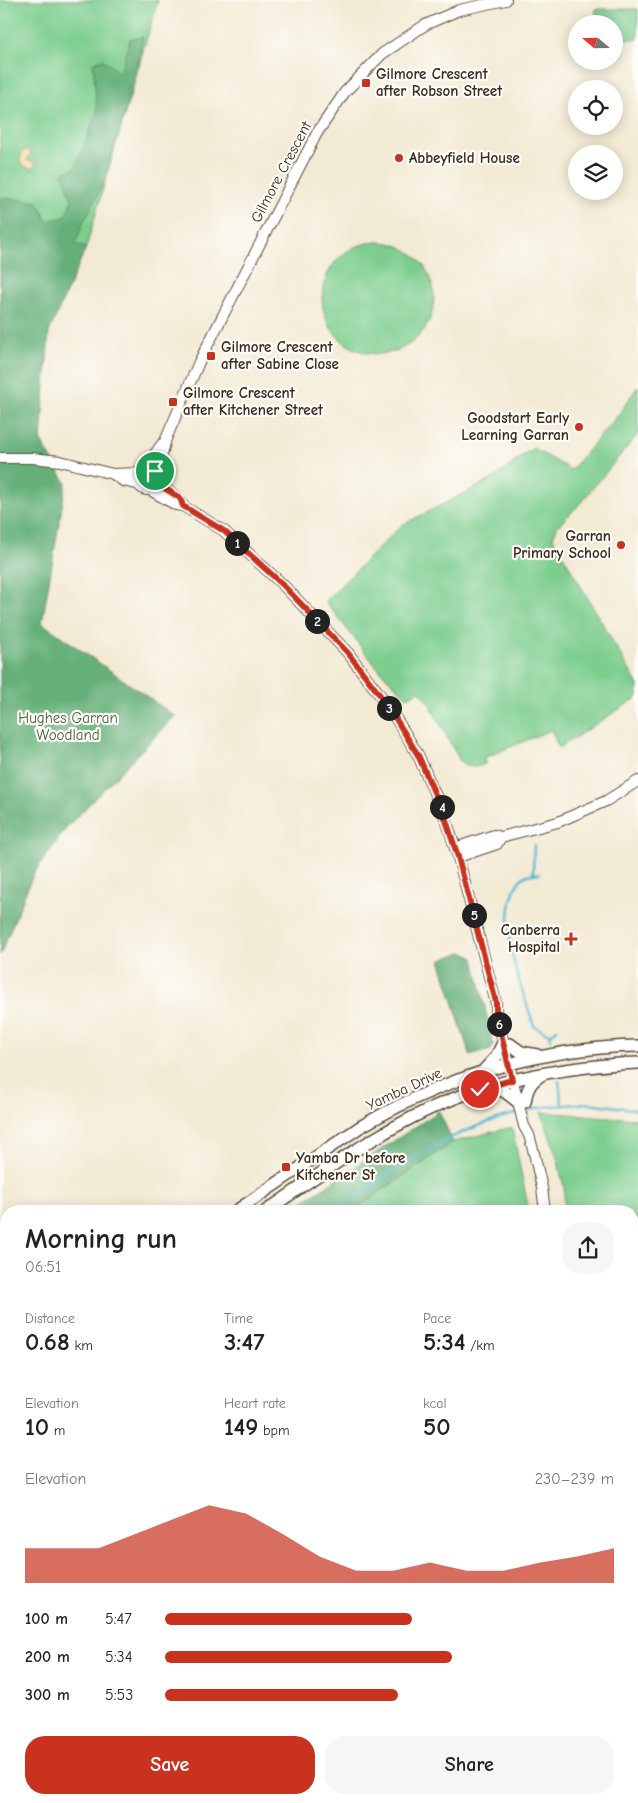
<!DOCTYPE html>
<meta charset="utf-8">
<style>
body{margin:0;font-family:"Comic Neue",sans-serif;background:#f6f6f6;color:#222;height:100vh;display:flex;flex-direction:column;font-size:19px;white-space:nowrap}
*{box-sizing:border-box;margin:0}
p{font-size:16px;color:#767676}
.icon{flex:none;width:28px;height:28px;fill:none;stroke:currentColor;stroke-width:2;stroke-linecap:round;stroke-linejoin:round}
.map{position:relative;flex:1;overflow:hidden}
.details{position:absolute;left:0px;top:1205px;width:639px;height:599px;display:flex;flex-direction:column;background:#fff;border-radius:20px 20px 0 0;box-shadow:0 2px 12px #0003}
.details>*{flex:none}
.needle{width:32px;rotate:290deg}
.buttons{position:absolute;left:568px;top:15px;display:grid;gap:10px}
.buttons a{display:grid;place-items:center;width:55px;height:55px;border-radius:50%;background:#fff;box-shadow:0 2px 12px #0003;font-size:25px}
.pin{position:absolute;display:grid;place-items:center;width:42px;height:42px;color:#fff;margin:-21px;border:2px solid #fff;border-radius:50%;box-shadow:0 1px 5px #0007}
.km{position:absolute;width:25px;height:25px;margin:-12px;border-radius:50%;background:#222;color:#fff;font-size:14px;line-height:25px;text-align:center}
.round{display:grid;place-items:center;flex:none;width:52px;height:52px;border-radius:20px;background:#f6f6f6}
.headline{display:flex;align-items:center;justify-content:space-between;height:85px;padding:0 25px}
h1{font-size:28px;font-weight:600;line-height:38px}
.stats{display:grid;grid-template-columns:repeat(3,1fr);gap:8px;height:85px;padding:5px 25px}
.stats div{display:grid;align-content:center}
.stats b{font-size:25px;font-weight:600}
.stats small{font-size:14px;font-weight:400}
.stats p{font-size:14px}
.chart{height:140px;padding:10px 25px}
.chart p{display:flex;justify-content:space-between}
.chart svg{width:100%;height:90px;margin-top:5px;fill:#c8321e;opacity:.7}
.button{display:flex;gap:10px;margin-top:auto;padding:10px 25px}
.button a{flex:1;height:58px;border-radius:20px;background:#c8321e;color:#fff;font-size:20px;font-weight:600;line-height:58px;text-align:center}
.button a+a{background:#f6f6f6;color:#222}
ul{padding:0 25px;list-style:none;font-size:16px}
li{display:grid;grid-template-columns:80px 60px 1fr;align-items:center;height:38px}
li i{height:12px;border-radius:6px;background:#c8321e}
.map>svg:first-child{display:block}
</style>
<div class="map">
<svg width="638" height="1803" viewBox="0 0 638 1803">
<rect width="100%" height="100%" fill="#fdfcf7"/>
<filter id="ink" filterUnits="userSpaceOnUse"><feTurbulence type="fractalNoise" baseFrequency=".02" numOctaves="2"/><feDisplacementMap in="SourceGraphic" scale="10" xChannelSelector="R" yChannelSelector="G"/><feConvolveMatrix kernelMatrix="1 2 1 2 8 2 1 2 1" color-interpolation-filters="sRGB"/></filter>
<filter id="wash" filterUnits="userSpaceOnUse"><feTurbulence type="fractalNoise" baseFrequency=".0096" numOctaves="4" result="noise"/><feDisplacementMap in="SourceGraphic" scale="20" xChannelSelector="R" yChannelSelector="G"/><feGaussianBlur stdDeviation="1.12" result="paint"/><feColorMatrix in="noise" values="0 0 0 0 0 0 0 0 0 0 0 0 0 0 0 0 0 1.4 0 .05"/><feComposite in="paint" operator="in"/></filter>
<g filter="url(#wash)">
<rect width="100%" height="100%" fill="#f3ead4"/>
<g fill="#7ccd8e" stroke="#5c7c56">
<polygon points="0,0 158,0 86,248 0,222"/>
<polygon points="596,9 638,9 638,39 614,39 614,24 595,24"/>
<circle cx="378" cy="298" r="56"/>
<path d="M638 386V434L578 506 557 527 553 538 638 685V697L559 748 551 730 484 758 485 764C475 768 469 769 460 761L426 698 419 691 407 697 389 680 375 665 325 601 402 525 494 478 533 448 571 470 618 415Z"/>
<polygon points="541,1112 638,1119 638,1276 633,1275 632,1211 564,1211 564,1187 556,1154"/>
<polygon points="512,1127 529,1211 352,1211 453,1142"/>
<polygon points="4,1383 6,1386 6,1798 121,1798 122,1803 0,1803 0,1385"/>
<polygon points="632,1451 638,1452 638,1490 633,1491"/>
<polygon points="632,1592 638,1597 638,1628 633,1624"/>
<polygon points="144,1798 491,1798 482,1803 152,1803"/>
</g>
<g fill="#65b079" stroke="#506d4c">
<polygon points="143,37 136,77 102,186 83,223 75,244 86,248 49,332 41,441 66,483 42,623 175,716 66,828 33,875 0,955 0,197 38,202 47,221 65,217 72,200 63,173 75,168 97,113 93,63 102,59 120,73 130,39"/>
<polygon points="463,952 474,958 493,1043 491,1050 470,1056 440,960"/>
<polygon points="439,1111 453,1142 352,1211 288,1211"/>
<polygon points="6,1419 6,1445 0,1448 0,1422"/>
<polygon points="6,1505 6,1568 0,1565 0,1508"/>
<polygon points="421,1798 466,1798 452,1803 397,1803"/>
</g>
<polygon fill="#eeda9e" stroke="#94825e" points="27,149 31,153 27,160 36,163 35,166 31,169 22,165 20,161 22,152"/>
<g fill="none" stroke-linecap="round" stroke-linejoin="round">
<g stroke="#53b5d2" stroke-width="2.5">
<polyline points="533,874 534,845"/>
<path d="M539 874C508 869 507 921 510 941 514 970 525 999 534 1026L549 1034 551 1040"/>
<polyline points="551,1035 557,1029"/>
<polyline points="559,1081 562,1105"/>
<polyline points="523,1112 543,1107 589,1103 638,1110"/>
<path d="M336 1211C391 1170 450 1130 518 1113"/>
<polyline points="0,1418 6,1415"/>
</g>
</g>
</g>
<g filter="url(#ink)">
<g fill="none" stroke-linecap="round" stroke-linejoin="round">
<g stroke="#574739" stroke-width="12">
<g id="secondary">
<polyline points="0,458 32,458 60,461 113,474 139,473"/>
<circle cx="148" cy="479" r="11"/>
<polyline points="144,469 162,444"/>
<polyline points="157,473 166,439 199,362 317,133 345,92 382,54 425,25 459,10 506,0"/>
<polyline points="113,474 123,481 138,484"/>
<path d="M159 482C167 493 178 494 183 506"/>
<polyline points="150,490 176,505 183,506 224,531 282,584 348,653 386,703 403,730 418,755 446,819 458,857 496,1003 496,1012 524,1126 529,1135 534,1153 542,1188 545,1211"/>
<polyline points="455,848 494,835 501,837 558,822 606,801 638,781"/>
<polyline points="458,857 497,844 501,837"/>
<polyline points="632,1315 638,1315"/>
</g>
</g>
<g stroke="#574739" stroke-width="14">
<g id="primary">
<polyline points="510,1044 521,1052 537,1055"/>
<polyline points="484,1070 496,1057 503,1043"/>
<polyline points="491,1086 505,1092 518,1102"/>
<path d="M525 1102C527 1088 531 1081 543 1074"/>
<path d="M236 1211 360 1127C445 1077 539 1048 638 1046"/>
<path d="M266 1211C326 1170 386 1125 455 1098 514 1075 576 1066 638 1063"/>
<polyline points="0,1357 6,1353"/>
<polyline points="0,1375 6,1371"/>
</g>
</g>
<use href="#secondary" stroke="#fff" stroke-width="10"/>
<use href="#primary" stroke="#fff" stroke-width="11"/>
</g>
</g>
<g fill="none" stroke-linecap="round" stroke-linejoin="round" filter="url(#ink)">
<g stroke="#fff" stroke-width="10">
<polyline id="route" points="155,471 158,475 159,482 164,488 180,498 183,506 224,531 282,584 348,653 386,703 418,755 446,820 458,857 496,1002 496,1012 512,1080 480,1089"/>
</g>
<use href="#route" stroke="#c8321e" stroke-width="6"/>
</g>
<g fill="#c8321e" stroke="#fdfcf7" stroke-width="2">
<rect x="361" y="78" width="10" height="10" rx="2.5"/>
<circle cx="399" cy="158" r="5"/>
<rect x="206" y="351" width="10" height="10" rx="2.5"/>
<rect x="168" y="397" width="10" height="10" rx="2.5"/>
<circle cx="579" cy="427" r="5"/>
<circle cx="621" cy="545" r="5"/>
<path d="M568.5 931.5h5v5h5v5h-5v5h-5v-5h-5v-5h5z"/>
<rect x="281" y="1162" width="10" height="10" rx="2.5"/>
</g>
<g text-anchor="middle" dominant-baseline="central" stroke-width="4.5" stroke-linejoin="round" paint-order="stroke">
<g font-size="15" font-weight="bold" fill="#3b2a1e" stroke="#fdfcf7" text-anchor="start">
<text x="376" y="74">Gilmore Crescent<tspan x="376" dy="17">after Robson Street</tspan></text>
<text x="409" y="158">Abbeyfield House</text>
<text x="221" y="347">Gilmore Crescent<tspan x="221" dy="17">after Sabine Close</tspan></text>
<text x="183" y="393">Gilmore Crescent<tspan x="183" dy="17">after Kitchener Street</tspan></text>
<text x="569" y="418" text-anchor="end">Goodstart Early<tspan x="569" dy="17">Learning Garran</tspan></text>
<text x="611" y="536" text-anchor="end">Garran<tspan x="611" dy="17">Primary School</tspan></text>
<text x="560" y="930" text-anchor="end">Canberra<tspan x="560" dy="17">Hospital</tspan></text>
<text x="296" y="1158">Yamba Dr before<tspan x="296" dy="17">Kitchener St</tspan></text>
</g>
<g font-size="15" fill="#3b2a1e" stroke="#fdfcf7">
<text transform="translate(281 172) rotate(-62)">Gilmore Crescent</text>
<text transform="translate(404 1089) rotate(-25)">Yamba Drive</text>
</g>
<g font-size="15" fill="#4e5b40" stroke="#fdfcf7">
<text x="68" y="718">Hughes Garran<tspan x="68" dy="17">Woodland</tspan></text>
</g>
</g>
</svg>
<div class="buttons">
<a><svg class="needle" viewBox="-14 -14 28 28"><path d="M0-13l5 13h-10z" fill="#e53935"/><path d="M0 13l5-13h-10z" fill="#767676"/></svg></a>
<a><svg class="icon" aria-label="locate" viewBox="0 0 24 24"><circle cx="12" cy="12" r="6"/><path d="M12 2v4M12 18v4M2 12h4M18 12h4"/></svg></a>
<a><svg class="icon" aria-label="layers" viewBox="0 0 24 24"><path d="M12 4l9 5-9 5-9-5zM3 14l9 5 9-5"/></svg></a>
</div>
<div class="pin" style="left:155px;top:471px;background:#1e9e55"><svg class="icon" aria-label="arrive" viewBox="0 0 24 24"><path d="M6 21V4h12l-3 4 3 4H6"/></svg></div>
<div class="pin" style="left:480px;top:1089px;background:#d93025"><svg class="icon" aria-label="check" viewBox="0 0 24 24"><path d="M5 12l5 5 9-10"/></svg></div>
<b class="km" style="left:237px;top:543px">1</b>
<b class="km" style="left:317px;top:621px">2</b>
<b class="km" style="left:389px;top:708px">3</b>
<b class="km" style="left:442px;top:807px">4</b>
<b class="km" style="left:474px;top:915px">5</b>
<b class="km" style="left:499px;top:1024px">6</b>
<section class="details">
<div class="headline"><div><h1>Morning run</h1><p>06:51</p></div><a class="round"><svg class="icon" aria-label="share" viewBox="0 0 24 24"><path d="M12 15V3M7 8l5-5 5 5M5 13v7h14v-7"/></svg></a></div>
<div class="stats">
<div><p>Distance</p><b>0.68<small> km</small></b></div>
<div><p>Time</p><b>3:47</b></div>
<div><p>Pace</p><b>5:34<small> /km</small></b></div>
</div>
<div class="stats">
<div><p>Elevation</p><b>10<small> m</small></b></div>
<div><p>Heart rate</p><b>149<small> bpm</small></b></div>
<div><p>kcal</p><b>50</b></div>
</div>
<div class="chart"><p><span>Elevation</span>230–239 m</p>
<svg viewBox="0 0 160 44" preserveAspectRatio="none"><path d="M0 44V27L10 27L20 27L30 20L40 13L50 6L60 10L70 20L80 31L90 38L100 38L110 34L120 38L130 38L140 34L150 31L160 27V44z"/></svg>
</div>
<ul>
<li><b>100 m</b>5:47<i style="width:55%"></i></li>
<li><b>200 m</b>5:34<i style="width:64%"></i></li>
<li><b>300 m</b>5:53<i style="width:52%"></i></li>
</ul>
<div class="button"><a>Save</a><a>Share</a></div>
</section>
</div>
